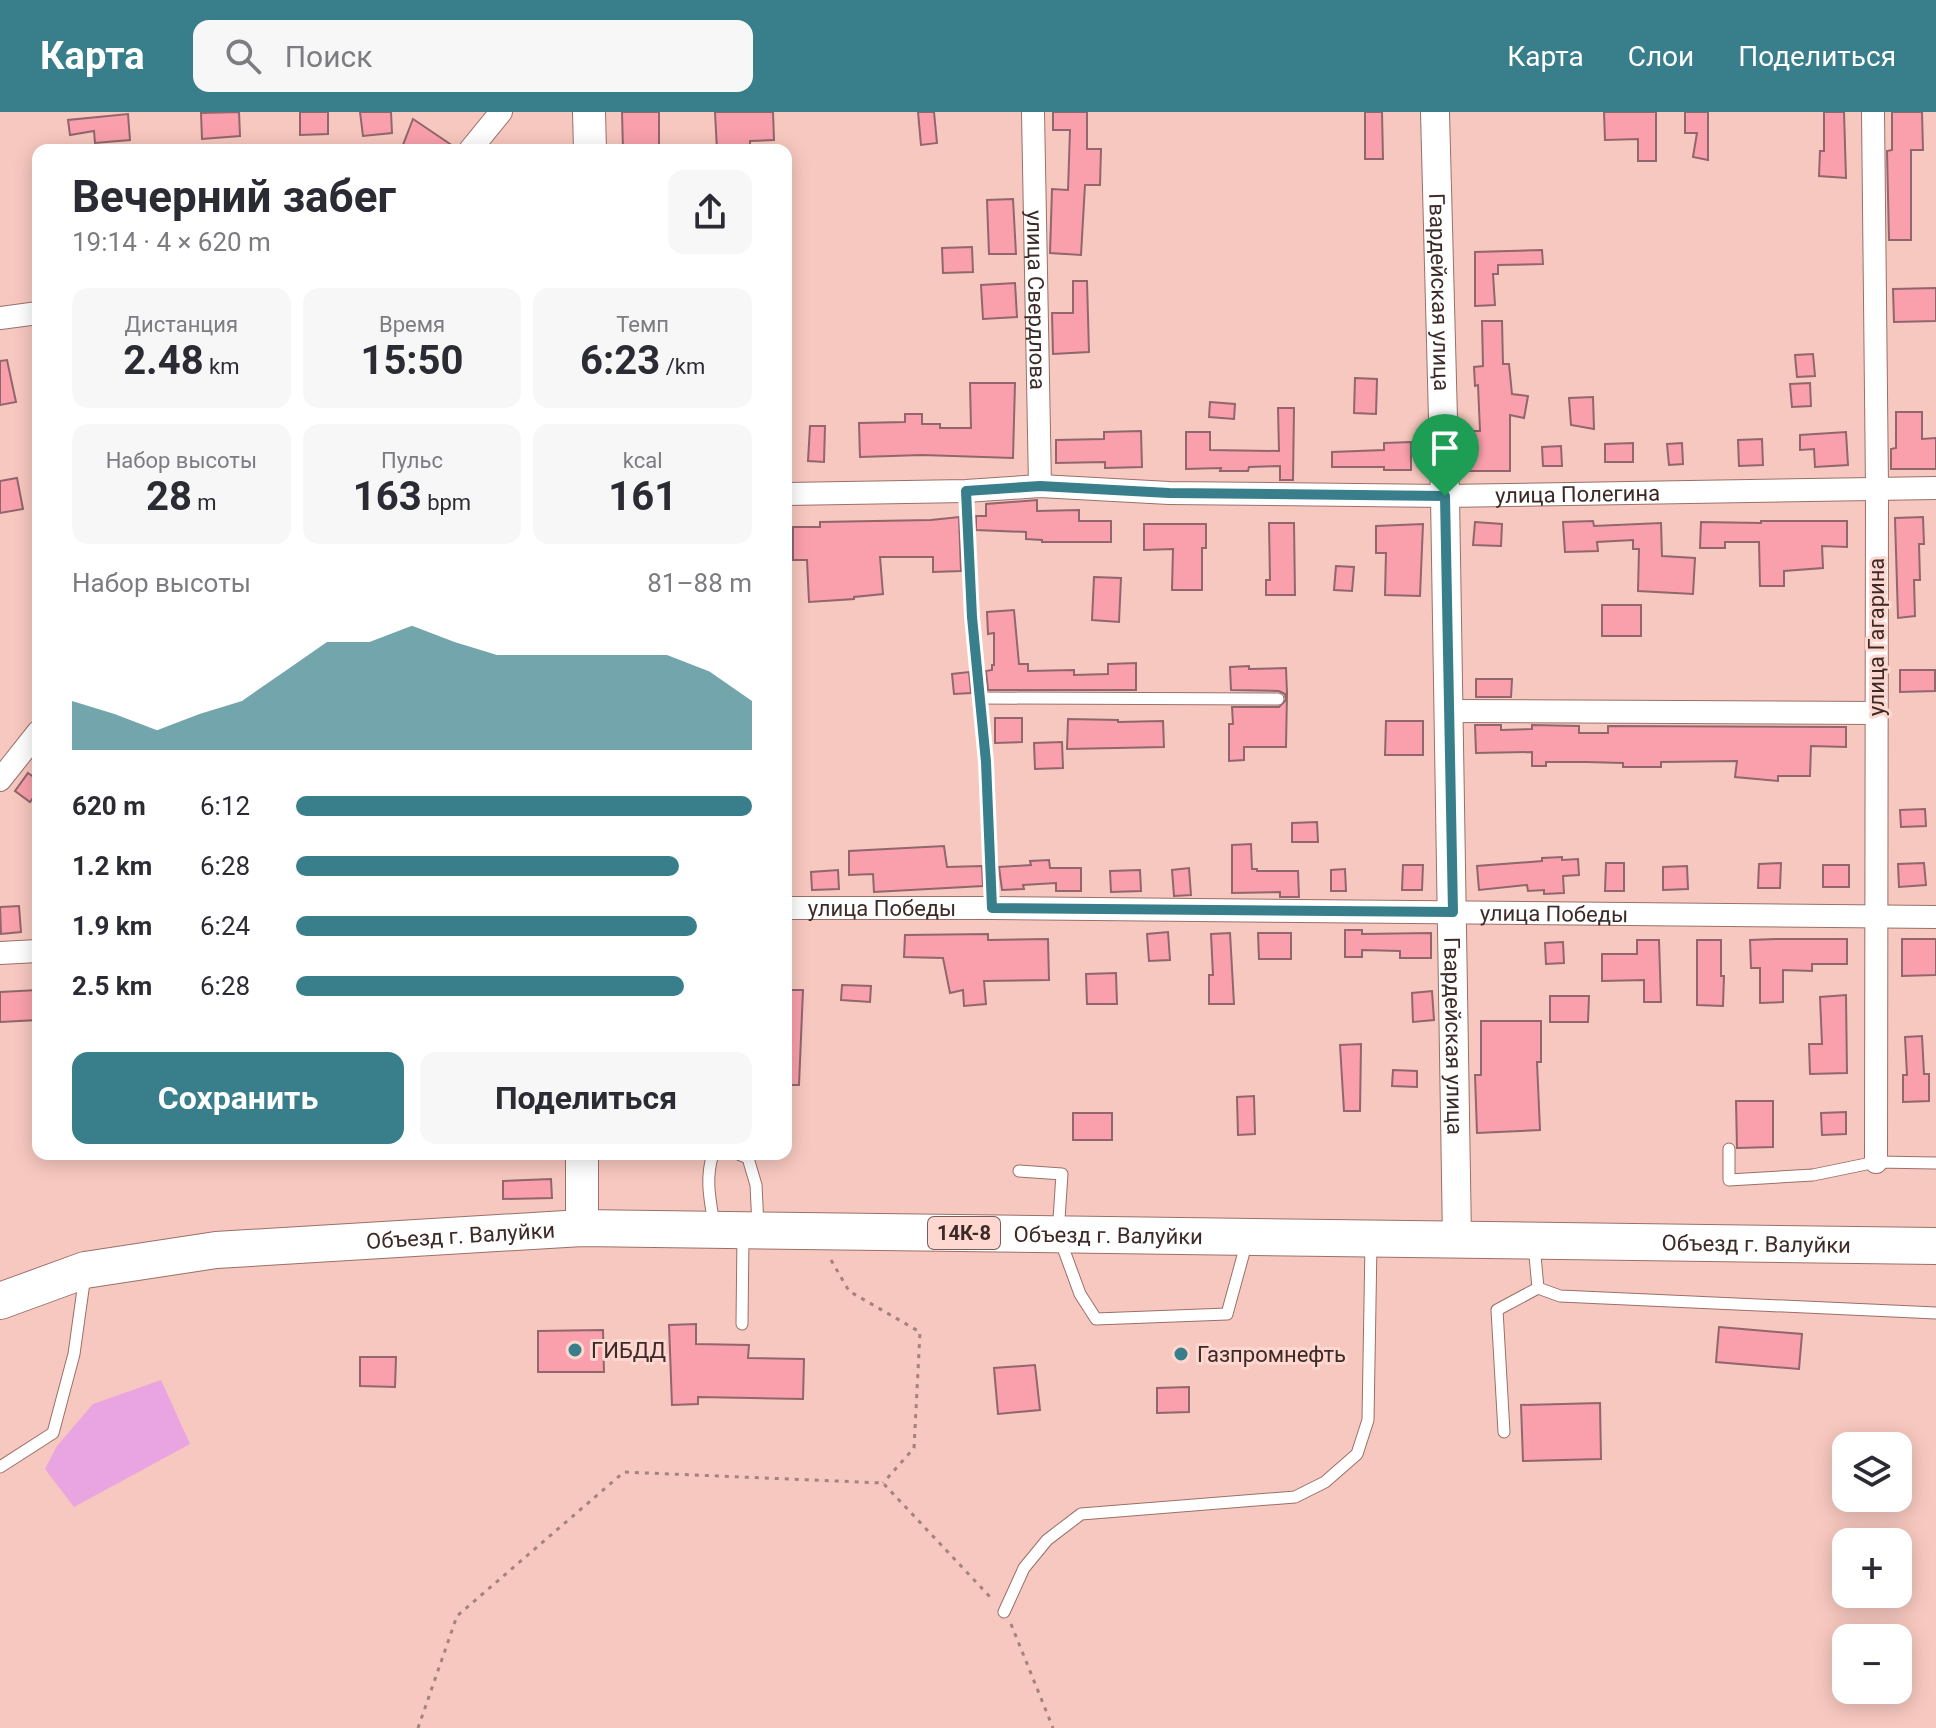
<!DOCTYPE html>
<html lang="ru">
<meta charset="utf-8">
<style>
body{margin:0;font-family:Roboto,sans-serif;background:#f7f7f7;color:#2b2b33;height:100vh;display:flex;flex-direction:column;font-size:30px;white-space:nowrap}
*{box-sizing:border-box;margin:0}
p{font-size:26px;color:#7c7c81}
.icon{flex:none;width:44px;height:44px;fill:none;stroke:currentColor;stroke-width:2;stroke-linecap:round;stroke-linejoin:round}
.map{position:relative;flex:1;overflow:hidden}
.panel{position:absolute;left:32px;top:32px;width:760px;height:1016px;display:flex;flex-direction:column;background:#fff;border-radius:16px;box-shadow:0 4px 20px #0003}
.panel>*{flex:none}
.controls{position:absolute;left:1832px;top:1320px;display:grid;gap:16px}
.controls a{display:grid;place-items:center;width:80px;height:80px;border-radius:16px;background:#fff;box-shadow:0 4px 20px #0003;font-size:40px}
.pin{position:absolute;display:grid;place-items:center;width:68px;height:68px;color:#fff;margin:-82px -34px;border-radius:50% 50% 50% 0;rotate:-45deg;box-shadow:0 0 8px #0007}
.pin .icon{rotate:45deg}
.round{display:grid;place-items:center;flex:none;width:84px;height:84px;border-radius:16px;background:#f7f7f7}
.head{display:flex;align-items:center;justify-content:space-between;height:136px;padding:0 40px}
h1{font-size:44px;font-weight:700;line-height:60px}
.figures{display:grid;grid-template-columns:repeat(3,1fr);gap:12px;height:136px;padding:8px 40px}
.figures div{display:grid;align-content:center;border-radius:16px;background:#f7f7f7;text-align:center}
.figures b{font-size:40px;font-weight:700}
.figures small{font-size:22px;font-weight:400}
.figures p{font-size:22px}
.chart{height:224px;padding:16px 40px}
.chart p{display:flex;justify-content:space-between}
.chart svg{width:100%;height:144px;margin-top:8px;fill:#397f8b;opacity:.7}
.action{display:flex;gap:16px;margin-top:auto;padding:16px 40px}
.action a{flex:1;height:92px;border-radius:16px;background:#397f8b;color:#fff;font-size:32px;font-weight:700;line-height:92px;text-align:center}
.action a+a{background:#f7f7f7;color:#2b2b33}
ul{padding:0 40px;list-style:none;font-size:26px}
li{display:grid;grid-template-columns:128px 96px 1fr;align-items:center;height:60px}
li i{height:20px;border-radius:10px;background:#397f8b}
header{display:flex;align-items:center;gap:48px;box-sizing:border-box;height:112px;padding:0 40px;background:#397f8b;color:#fff}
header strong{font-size:38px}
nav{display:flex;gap:44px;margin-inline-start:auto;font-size:28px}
.search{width:560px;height:72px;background:#f7f7f7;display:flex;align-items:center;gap:20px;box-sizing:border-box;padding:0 28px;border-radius:16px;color:#7c7c81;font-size:30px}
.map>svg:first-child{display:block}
</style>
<header>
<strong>Карта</strong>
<div class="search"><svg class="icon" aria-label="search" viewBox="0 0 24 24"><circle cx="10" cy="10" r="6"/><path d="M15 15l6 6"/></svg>Поиск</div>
<nav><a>Карта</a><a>Слои</a><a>Поделиться</a></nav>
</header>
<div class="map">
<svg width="1936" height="1616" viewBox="0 0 1936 1616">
<rect width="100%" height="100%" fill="#f7c8bf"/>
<polygon fill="#e9a5e1" points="161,1268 190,1332 74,1395 45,1357 57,1334 93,1292"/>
<g fill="#faa0ac" stroke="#91666c" stroke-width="2">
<polygon points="239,0 240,24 202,27 201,1"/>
<polygon points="300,0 328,0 328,22 300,23"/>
<polygon points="360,0 391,0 392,21 363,24"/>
<polygon points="622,0 659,0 659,38 623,38"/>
<polygon points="715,0 773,0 774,28 750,29 750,38 717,38"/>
<polygon points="918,0 934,0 937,31 921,33"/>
<polygon points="1053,0 1087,0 1087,37 1101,37 1100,73 1085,73 1081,143 1050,141 1052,77 1068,78 1070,18 1053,18"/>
<polygon points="1365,0 1382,0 1383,47 1365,47"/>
<polygon points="1604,0 1656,0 1656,49 1638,49 1638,27 1605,28"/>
<polygon points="1685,0 1708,0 1708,48 1693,45 1697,21 1685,21"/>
<polygon points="1824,0 1844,0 1846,66 1819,64 1820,39 1824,39"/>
<polygon points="1892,0 1922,0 1923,38 1911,38 1911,128 1889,128 1887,39 1892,38"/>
<polygon points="128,2 130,28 95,31 94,19 70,23 68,8"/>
<polygon points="413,7 456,36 456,38 401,38"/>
<polygon points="1013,87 1016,142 989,142 987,88"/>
<polygon points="972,135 973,160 943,161 942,136"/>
<polygon points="1542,138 1543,152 1498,153 1498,162 1493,162 1495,193 1475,194 1475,140"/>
<polygon points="1073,169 1087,169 1089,240 1053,242 1052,201 1073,201"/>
<polygon points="1015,171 1017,205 983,207 981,173"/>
<polygon points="1936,176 1936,209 1894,210 1893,177"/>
<polygon points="1482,209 1502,209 1503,252 1509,252 1512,282 1528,284 1524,306 1510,303 1510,359 1469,359 1469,319 1480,319 1478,273 1475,274 1474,255 1483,254"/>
<polygon points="1813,242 1815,264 1797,265 1795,243"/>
<polygon points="7,248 16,290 0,293 0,249"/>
<polygon points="1355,266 1377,267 1376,302 1354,301"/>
<polygon points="970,271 1015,271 1013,346 922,343 860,345 859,311 905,310 905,302 922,302 922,312 940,312 940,316 971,316"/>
<polygon points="1810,271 1811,294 1792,295 1790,272"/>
<polygon points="1593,285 1594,317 1571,313 1569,286"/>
<polygon points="1210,290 1235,292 1234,307 1209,305"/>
<polygon points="1278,296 1294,296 1293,368 1280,368 1280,354 1249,355 1248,359 1220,359 1221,356 1186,357 1186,320 1210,320 1210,338 1279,339"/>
<polygon points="1896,300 1922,300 1922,327 1936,326 1936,357 1891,357 1891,337 1896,336"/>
<polygon points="810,314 825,314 824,350 808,349"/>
<polygon points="1141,319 1142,355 1105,356 1105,350 1056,351 1056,328 1104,327 1104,320"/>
<polygon points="1846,320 1848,353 1815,355 1814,337 1800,338 1800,323"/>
<polygon points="1762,327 1763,353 1739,354 1738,328"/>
<polygon points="1411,330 1411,358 1384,358 1384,355 1332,355 1332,340 1384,338 1384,331"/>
<polygon points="1633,331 1633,350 1605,350 1605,332"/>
<polygon points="1682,331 1683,352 1669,353 1667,332"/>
<polygon points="1561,334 1562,354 1543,354 1542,335"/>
<polygon points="17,366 23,397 0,401 0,369"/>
<polygon points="1037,388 1037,399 1079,398 1079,409 1111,409 1111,430 1042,430 1042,428 1026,427 1026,420 976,418 976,404 986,404 986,392"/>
<polygon points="959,405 961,459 933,460 933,445 880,445 883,482 854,485 854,487 809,490 807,448 793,448 793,415 820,415 820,410 931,408"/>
<polygon points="1923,405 1924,432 1919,432 1920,468 1914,468 1915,504 1898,506 1895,406"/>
<polygon points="1593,409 1594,414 1661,411 1662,444 1695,446 1693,482 1638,479 1639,437 1633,437 1633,428 1597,430 1598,439 1565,440 1563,410"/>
<polygon points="1761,409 1847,409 1847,435 1822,434 1823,456 1784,459 1784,474 1760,474 1759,430 1725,430 1725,436 1700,436 1701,410 1761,411"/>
<polygon points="1475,410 1502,412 1501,434 1473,433"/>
<polygon points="1269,411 1294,411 1295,483 1266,483 1266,468 1270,468"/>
<polygon points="1144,412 1206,412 1206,436 1202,436 1202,478 1172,478 1173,437 1144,438"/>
<polygon points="1423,412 1420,484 1385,483 1386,441 1376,441 1376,414"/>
<polygon points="1336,454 1354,455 1352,479 1334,478"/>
<polygon points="1094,465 1121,466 1119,510 1092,508"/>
<rect x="1602" y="493" width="39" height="31"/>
<polygon points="1014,498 1019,552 1028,552 1028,559 1074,558 1074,563 1108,562 1108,552 1136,551 1136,578 988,578 986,559 992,558 992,553 994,553 994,521 988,522 987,500"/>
<polygon points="1249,554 1249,557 1286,556 1287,581 1286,635 1244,635 1244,648 1229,649 1229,612 1233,612 1232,595 1279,595 1286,588 1285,582 1279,579 1231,578 1230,555"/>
<polygon points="1900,558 1935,558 1935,579 1900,580"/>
<polygon points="969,560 971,581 954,582 952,562"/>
<polygon points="1476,567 1512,567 1511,585 1476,585"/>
<polygon points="995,606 1022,606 1022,630 995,631"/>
<polygon points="1068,607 1118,608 1118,610 1163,609 1164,635 1067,637"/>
<polygon points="1386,609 1423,609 1423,643 1385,643"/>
<polygon points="1475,613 1501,613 1501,618 1532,617 1532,613 1579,614 1579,621 1608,621 1608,614 1846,615 1846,635 1811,634 1810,664 1778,664 1778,669 1735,665 1737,649 1661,650 1661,655 1623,655 1623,651 1586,650 1546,650 1546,654 1532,654 1532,640 1476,641"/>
<polygon points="1062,630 1063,656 1035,657 1034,631"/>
<polygon points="28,661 38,668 38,679 30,690 15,679"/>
<polygon points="1925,697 1926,714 1901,715 1900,698"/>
<polygon points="1317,710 1318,730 1292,730 1292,711"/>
<polygon points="1251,732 1252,757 1257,757 1257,759 1298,759 1299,785 1280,785 1280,780 1232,781 1232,733"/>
<polygon points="944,734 947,755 982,754 983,774 874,780 873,762 849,763 849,739"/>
<polygon points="1562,745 1562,748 1578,747 1579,763 1563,764 1564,781 1544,782 1544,778 1528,779 1527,773 1479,778 1477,754 1542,749 1542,746"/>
<polygon points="1049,748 1050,756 1081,756 1081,779 1056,779 1056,771 1023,773 1024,777 1002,778 999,755 1031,753 1030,749"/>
<polygon points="1606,751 1624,751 1624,779 1605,779"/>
<polygon points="1781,751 1780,776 1758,776 1759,752"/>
<polygon points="1924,751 1926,773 1899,775 1898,752"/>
<polygon points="1403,753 1423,753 1422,778 1402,778"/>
<rect x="1823" y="753" width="26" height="22"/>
<polygon points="1687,754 1688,777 1663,778 1663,755"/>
<polygon points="1189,756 1191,783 1174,784 1172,758"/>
<polygon points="1345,757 1346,779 1331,779 1331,758"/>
<polygon points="838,758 839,777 812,778 811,760"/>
<polygon points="1140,758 1141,779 1111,780 1110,759"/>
<polygon points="19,794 21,820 1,822 0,795"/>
<polygon points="1345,818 1362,818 1362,822 1431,821 1431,846 1400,846 1400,839 1362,838 1362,845 1345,845"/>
<polygon points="1168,820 1170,848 1149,849 1147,822"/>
<polygon points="1230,821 1234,892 1209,892 1209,863 1213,863 1211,822"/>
<polygon points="1258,821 1291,821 1291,847 1259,847"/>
<polygon points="988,822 988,828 1048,827 1049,868 984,869 986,892 964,894 963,878 950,881 943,846 904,845 905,823"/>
<polygon points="1776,827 1847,827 1847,852 1812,852 1812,859 1783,858 1783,890 1760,891 1760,856 1751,856 1750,828"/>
<polygon points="1902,827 1936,827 1936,863 1902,864"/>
<polygon points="1637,828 1659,828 1661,890 1644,890 1644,868 1602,869 1602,842 1637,842"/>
<polygon points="1697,828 1721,828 1721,864 1724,864 1723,894 1697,893"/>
<polygon points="1563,830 1564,851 1546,852 1545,831"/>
<polygon points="1116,861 1117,892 1087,892 1086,862"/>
<polygon points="842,873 871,874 870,890 841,888"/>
<polygon points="38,878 38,908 0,910 0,880"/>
<polygon points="786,878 803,878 799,973 786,973"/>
<polygon points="1432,879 1434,908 1413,910 1412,881"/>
<polygon points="1846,883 1847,961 1810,962 1809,932 1822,932 1820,885"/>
<polygon points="1550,884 1589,884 1588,910 1550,910"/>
<polygon points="1481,909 1541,909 1541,950 1537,950 1540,1018 1477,1021 1475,963 1481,963"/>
<polygon points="1922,924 1924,962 1929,962 1929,989 1903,990 1903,963 1907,963 1905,925"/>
<polygon points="1361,932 1360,999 1344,999 1340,933"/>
<polygon points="1393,958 1417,959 1417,975 1392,974"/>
<polygon points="1254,984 1255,1022 1238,1023 1237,985"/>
<polygon points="1736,989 1773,989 1773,1035 1737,1036"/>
<polygon points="1846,1000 1846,1022 1822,1023 1821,1001"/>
<rect x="1073" y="1001" width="39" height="27"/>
<polygon points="551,1067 552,1086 503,1087 503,1069"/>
<polygon points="696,1212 696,1232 749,1233 748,1246 804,1247 803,1287 698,1285 698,1292 672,1293 669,1213"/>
<polygon points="1719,1215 1802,1222 1799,1257 1716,1250"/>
<polygon points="603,1218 604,1260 538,1260 538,1219"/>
<polygon points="360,1245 396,1245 395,1275 360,1274"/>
<polygon points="1035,1253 1040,1298 998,1302 994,1256"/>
<polygon points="1189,1275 1189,1300 1157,1301 1157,1276"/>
<polygon points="1600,1291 1601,1347 1523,1349 1521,1293"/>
</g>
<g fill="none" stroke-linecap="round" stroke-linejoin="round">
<g stroke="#9a7068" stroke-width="13">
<g id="service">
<polyline points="966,379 972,505 986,650 992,796"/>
<polyline points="979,586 1278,587"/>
<polyline points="1729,1037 1729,1068 1813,1063 1876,1050 1936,1051"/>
<path d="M713 1042C705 1066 710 1088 714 1112"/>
<polyline points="738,1042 748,1046 756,1073 758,1114"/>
<polyline points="1019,1059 1062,1062 1058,1122 1080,1182 1096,1207 1227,1202 1247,1129"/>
<polyline points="1534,1133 1538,1176 1560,1184 1936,1201"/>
<polyline points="742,1212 743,1123"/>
<polyline points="1504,1320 1497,1198 1538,1176"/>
<polyline points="0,1355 53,1321 74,1242 85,1163"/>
<polyline points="1004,1500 1024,1456 1047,1428 1081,1402 1295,1385 1325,1370 1357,1342 1368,1308 1371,1131"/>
</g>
</g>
<g stroke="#9a7068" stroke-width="24">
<g id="minor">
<path id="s1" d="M1033 0 1040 374"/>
<polyline points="1873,0 1877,375 1876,1050"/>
<polyline points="470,38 501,0"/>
<polyline points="0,206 38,201"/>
<path id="s2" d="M786 382 966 379 1040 374 1169 381 1445 384 1936 376"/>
<polyline points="1449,599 1877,601"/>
<polyline points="0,668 38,620"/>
<path id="s3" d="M786 796H992L1936 805"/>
<polyline points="0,841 38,839"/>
</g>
</g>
<g stroke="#9a7068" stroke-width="30">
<g id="tertiary">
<path id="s4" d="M1435 0 1445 384 1457 1127"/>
</g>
</g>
<g stroke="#9a7068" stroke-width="34">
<g id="secondary">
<polyline points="589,0 590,38"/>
<polyline points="582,1116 582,1042"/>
</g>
</g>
<g stroke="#9a7068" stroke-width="38">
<g id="primary">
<path id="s5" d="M0 1189 85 1158 216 1138 582 1116 1936 1134"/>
</g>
</g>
<g stroke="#a5837d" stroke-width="3" stroke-dasharray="4 6" stroke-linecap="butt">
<polyline points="831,1148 849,1179 920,1220 914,1336 883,1371"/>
<polyline points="1011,1512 1053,1616"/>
<polyline points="418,1616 457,1504 624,1360 883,1371 992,1487"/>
</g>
<use href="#service" stroke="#fff" stroke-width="11"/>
<use href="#minor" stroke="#fff" stroke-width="22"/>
<use href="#tertiary" stroke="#fff" stroke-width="28"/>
<use href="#secondary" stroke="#fff" stroke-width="32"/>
<use href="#primary" stroke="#fff" stroke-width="36"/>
</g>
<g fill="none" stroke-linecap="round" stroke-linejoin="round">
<g stroke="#fff" stroke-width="16">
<polygon id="route" points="1040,374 1169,381 1445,384 1453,800 992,796 986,650 972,505 966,379"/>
</g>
<use href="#route" stroke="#397f8b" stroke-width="10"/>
</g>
<g fill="#397f8b" stroke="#fed8d0" stroke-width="3">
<circle cx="575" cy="1238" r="8"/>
<circle cx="1181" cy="1242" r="8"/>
</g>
<g text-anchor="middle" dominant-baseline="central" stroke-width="6" stroke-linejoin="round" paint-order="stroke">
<rect fill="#fed8d0" stroke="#765e5a" stroke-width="2" x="928" y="1105" width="72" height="32" rx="6"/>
<g font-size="20" font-weight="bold" fill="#3c2a27">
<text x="964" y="1121">14К-8</text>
</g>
<g font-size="22" fill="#3c2a27" stroke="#fed8d0">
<text stroke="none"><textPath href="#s4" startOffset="180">Гвардейская улица</textPath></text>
<text stroke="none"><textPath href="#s1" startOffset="188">улица Свердлова</textPath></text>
<text stroke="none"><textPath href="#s2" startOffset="792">улица Полегина</textPath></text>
<text transform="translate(1876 525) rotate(-90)">улица Гагарина</text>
<text stroke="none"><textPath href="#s3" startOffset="96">улица Победы</textPath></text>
<text stroke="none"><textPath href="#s3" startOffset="768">улица Победы</textPath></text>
<text stroke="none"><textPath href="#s4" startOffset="924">Гвардейская улица</textPath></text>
<text stroke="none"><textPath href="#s5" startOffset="1116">Объезд г. Валуйки</textPath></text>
<text stroke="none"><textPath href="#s5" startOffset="468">Объезд г. Валуйки</textPath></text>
<text stroke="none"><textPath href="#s5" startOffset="1764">Объезд г. Валуйки</textPath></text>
</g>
<g font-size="22" fill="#3c2a27" stroke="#fed8d0" text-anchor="start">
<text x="591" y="1238">ГИБДД</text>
<text x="1197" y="1242">Газпромнефть</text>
</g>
</g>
</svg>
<div class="controls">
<a><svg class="icon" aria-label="layers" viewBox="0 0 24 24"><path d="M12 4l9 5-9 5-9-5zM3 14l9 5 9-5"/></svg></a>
<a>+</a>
<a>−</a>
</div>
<div class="pin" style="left:1445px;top:384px;background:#1e9e55"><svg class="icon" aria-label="arrive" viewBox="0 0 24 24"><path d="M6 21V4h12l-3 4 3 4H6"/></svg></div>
<section class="panel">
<div class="head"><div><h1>Вечерний забег</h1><p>19:14 · 4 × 620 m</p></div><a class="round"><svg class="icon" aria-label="share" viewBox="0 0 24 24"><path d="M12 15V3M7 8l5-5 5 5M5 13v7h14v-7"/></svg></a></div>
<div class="figures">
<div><p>Дистанция</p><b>2.48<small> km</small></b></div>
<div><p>Время</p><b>15:50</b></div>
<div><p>Темп</p><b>6:23<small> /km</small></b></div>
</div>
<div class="figures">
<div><p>Набор высоты</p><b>28<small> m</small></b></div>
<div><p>Пульс</p><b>163<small> bpm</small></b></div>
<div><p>kcal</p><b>161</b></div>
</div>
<div class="chart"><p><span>Набор высоты</span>81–88 m</p>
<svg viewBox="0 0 160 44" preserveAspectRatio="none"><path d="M0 44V29L10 33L20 38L30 33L40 29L50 20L60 11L70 11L80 6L90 11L100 15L110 15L120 15L130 15L140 15L150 20L160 29V44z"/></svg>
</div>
<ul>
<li><b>620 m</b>6:12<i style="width:100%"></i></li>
<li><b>1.2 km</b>6:28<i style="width:84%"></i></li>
<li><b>1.9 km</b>6:24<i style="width:88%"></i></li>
<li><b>2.5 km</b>6:28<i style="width:85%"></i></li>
</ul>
<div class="action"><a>Сохранить</a><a>Поделиться</a></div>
</section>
</div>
